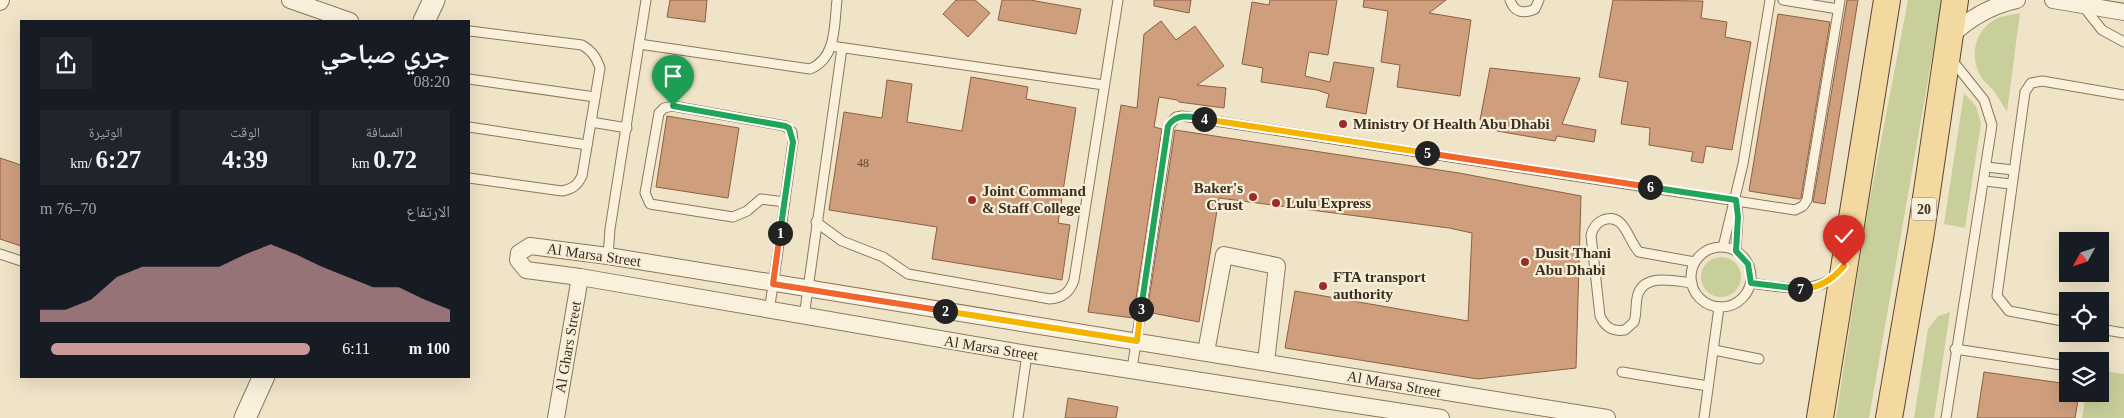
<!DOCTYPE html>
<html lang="ar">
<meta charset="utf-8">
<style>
body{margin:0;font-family:"Times New Roman","Noto Naskh Arabic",serif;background:#20242c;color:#f1f3f6;direction:rtl;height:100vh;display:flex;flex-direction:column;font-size:19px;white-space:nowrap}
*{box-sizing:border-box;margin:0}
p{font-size:16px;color:#9ea1a6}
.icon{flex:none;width:28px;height:28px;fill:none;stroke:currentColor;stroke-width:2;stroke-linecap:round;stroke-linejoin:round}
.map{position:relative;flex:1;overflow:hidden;direction:ltr}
.details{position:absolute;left:20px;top:20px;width:450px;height:358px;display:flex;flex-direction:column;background:#171b24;border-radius:0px;box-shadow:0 5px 20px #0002;direction:rtl}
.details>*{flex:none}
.needle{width:32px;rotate:230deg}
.fabs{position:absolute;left:2059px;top:232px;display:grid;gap:10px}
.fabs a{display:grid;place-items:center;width:50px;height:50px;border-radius:0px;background:#171b24;box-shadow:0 5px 20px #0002;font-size:25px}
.pin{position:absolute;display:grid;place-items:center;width:42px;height:42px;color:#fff;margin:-51px -21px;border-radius:50% 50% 50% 0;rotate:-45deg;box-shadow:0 0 5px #0007}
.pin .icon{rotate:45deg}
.km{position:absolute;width:25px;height:25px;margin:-12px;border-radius:50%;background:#222;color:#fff;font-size:14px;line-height:25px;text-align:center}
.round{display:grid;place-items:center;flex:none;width:52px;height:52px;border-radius:0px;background:#20242c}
.headline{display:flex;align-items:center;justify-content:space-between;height:85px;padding:0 20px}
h1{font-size:28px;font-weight:700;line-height:38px}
.stats{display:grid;grid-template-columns:repeat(3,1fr);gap:8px;height:85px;padding:5px 20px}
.stats div{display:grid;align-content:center;border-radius:0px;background:#20242c;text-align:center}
.stats b{font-size:25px;font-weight:700}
.stats small{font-size:14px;font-weight:400}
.stats p{font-size:14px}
.chart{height:140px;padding:10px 20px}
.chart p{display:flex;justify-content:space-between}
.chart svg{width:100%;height:90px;margin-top:5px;fill:#cc999b;opacity:.7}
ul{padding:0 20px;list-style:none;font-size:16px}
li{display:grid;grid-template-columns:80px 60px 1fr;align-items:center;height:38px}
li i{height:12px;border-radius:6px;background:#cc999b}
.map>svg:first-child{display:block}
</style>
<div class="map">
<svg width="2124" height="418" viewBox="0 0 2124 418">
<rect width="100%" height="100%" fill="#f0e4c8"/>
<g fill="#c9cf9b">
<polygon points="1908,0 1942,0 1869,418 1836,418 1867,214"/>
<path d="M2020 13 2007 112C2002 104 1998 96 1992 89 1989 85 1984 82 1982 78 1970 60 1973 35 1991 22 1999 16 2010 15 2020 13Z"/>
<polygon points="1964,93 1976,106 1981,123 1965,228 1944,224"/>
<circle cx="1721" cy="277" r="20"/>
<polygon points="1950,312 1934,418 1914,418 1928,329 1938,316"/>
<polygon points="2100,370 2124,374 2124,418 2082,418 2086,394 2100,394"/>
</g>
<g fill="#cf9f7d" stroke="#8d5f41">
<polygon points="670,0 707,0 705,22 667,17"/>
<polygon points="956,0 975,0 990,13 968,37 943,14"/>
<polygon points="1002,0 1030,0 1081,9 1076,34 998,20"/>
<polygon points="1154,0 1191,0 1189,13 1154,6"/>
<polygon points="1270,0 1337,0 1328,55 1309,52 1305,76 1330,82 1334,62 1374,68 1366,114 1326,107 1329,94 1317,90 1261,82 1263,68 1242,64 1252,2 1269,5"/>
<polygon points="1364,0 1446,0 1429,13 1471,20 1460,96 1397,87 1400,65 1381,62 1388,11 1363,7"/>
<polygon points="1613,0 1703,1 1701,18 1727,22 1725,37 1751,42 1732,150 1706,146 1703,163 1691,161 1693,152 1649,145 1650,128 1621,124 1628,82 1599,77"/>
<polygon points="1847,0 1858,0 1825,204 1813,202"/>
<polygon points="1778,14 1830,22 1801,198 1799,199 1749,191"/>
<polygon points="1161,21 1176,40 1195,26 1224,66 1197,85 1226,88 1224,108 1179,102 1177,100 1159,97 1154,127 1162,129 1133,318 1088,312 1121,105 1137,108 1144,34"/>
<polygon points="1490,68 1580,78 1562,124 1596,130 1594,142 1557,136 1555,141 1497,131 1498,125 1480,120"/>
<polygon points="971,77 1028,87 1026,99 1076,108 1058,223 1070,225 1062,280 932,259 937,227 829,210 844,112 882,118 887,80 912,84 907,122 962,131"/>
<polygon points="667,116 739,128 728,198 656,187"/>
<polygon points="1175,130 1459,173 1581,196 1576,368 1478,379 1285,348 1295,291 1468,321 1472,233 1449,228 1219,198 1199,322 1147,312"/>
<polygon points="0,158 21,165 21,246 0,239"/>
<polygon points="1984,372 2068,384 2068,394 2079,394 2075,418 1977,418"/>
<polygon points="1068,398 1118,407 1116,418 1065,418"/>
</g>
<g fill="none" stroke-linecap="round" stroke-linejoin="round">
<g stroke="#8d765c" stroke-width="11">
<g id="service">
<path d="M1510 0C1514 13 1524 14 1535 9L1539 0"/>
<polyline points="1783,0 1838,9"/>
<polyline points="2083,6 2102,30 2124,42"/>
<path d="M639 44 810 69C837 58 834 25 837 0"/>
<polyline points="831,46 1104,85"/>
<polyline points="469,79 595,97"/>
<polyline points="591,122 627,128"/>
<polyline points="469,127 587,145"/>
<polyline points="1986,167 2013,170"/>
<path d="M469 178 562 191C572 189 577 186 582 176L600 68C596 57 592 51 582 45L470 31"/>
<polyline points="1985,181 2011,184"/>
<path d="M816 222 842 241 883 257 908 274 1050 299C1063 298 1070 292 1074 280L1118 0"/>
<polyline points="1723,247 1743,164 1770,0"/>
<circle cx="1721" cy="277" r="30"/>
<polyline points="1736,251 1738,217 1736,200"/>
<polyline points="0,254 21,261"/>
<polyline points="608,256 610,229 646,0"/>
<path d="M1692 283C1675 281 1645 273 1638 294 1635 303 1637 313 1634 322L1625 330C1612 332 1605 327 1600 316L1591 235C1593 228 1596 223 1603 220 1625 212 1628 241 1639 252L1695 262"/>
<path d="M1751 283C1781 287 1813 296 1838 274"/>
<path d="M769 311C778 255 785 198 793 142L792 132 785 126 673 106 664 108 659 113 645 193 650 204 733 217 747 211 761 199 785 202"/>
<polyline points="804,317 842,48"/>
<polyline points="2068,322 2009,311 1997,296 2025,92 2031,83 2042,81 2124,95"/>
<polyline points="2100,329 2124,333"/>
<polyline points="1955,349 2068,366"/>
<polyline points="1714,350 1759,359"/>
<polyline points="1132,369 1169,126 1176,117 1182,116 1795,210 1803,206 1807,200 1840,0"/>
<polyline points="1622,372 1708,386"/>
<polyline points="1018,418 1027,354"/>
<polyline points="1704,418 1719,307"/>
<polyline points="1946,418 1992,125 1984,100 1952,60"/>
</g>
</g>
<g stroke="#8d765c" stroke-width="18">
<g id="minor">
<polyline points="290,0 350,21"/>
<polyline points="2053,0 2124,12"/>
<polyline points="0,2 1,0"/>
<path d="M1950 37C1969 18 1990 6 2017 0"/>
<polyline points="1206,352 1224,255 1277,266 1266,362"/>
<polyline points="556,418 580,277"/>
<polyline points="1441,418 1027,354 580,277 526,270 518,260 519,253 530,246 608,256 1607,418"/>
</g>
</g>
<g stroke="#8d765c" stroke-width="23">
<g id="tertiary">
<polyline points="424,21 434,0"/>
<polyline points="245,418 264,376"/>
</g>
</g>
<g stroke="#5b4430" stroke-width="28">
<g id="primary">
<polyline points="1820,418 1887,0"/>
<polyline points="1889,418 1921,232 1955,0"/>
</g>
</g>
<use href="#service" stroke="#faf1dc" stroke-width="9"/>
<use href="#minor" stroke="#faf1dc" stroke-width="16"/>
<use href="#tertiary" stroke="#faf1dc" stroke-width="21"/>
<use href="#primary" stroke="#f3d9a0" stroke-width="26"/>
</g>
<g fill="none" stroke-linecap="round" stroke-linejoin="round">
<g stroke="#fff" stroke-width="10">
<polyline id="split-1" points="673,106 785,126 789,128 793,142 780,233"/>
</g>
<g stroke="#fff" stroke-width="10">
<polyline id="split-2" points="780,233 773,284 945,311"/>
</g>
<g stroke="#fff" stroke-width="10">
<polyline id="split-3" points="945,311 1137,341 1141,309"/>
</g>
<g stroke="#fff" stroke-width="10">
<path id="split-4" d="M1141 309 1168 126C1177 112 1190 117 1204 119"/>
</g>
<g stroke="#fff" stroke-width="10">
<polyline id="split-5" points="1204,119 1427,153"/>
</g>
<g stroke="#fff" stroke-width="10">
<polyline id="split-6" points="1427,153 1650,187"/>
</g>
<g stroke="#fff" stroke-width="10">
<polyline id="split-7" points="1650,187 1736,200 1738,217 1736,251 1748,264 1751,283 1800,289"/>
</g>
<g stroke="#fff" stroke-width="10">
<path id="split-8" d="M1800 289C1819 289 1833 279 1844 266"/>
</g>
<use href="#split-1" stroke="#22a559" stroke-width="6"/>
<use href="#split-2" stroke="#f0652b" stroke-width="6"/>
<use href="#split-3" stroke="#f5b400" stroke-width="6"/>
<use href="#split-4" stroke="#22a559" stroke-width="6"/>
<use href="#split-5" stroke="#f5b400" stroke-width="6"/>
<use href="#split-6" stroke="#f0652b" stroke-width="6"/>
<use href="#split-7" stroke="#22a559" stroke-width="6"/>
<use href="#split-8" stroke="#f5b400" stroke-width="6"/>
</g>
<g fill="#9e2a2b" stroke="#f7eed8" stroke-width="2">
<circle cx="1343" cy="124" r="5"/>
<circle cx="1253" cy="197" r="5"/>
<circle cx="972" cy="200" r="5"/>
<circle cx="1276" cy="203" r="5"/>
<circle cx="1525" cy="262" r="5"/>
<circle cx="1323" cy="286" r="5"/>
</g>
<g text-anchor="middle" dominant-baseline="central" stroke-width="4.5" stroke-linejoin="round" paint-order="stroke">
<g font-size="12" fill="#624a37">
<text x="863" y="163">48</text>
</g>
<rect fill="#f7eed8" stroke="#756857" stroke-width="1" x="1911.5" y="197.5" width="25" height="23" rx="4"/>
<g font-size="14" font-weight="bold" fill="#3d2e20">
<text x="1924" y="209">20</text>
</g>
<g font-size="15" font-weight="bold" fill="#3d2e20" stroke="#f7eed8" text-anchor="start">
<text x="1353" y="124">Ministry Of Health Abu Dhabi</text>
<text x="1243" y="188" text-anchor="end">Baker's<tspan x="1243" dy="17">Crust</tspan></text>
<text x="982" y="191">Joint Command<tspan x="982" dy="17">&amp; Staff College</tspan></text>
<text x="1286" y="203">Lulu Express</text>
<text x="1535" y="253">Dusit Thani<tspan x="1535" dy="17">Abu Dhabi</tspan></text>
<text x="1333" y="277">FTA transport<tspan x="1333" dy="17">authority</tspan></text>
</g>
<g font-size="15" fill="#3d2e20" stroke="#f7eed8">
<text transform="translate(594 255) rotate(8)">Al Marsa Street</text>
<text transform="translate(568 347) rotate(-80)">Al Ghars Street</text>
<text transform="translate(991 348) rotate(9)">Al Marsa Street</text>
<text transform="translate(1394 384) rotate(10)">Al Marsa Street</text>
</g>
</g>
</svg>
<div class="fabs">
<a><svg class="needle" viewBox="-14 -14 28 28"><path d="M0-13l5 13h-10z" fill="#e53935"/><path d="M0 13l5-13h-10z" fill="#9ea1a6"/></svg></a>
<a><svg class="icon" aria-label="locate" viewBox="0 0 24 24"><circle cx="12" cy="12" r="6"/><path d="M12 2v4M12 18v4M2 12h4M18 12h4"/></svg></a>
<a><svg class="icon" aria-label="layers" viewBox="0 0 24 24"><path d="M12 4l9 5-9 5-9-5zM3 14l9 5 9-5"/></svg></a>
</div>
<div class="pin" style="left:673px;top:106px;background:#1e9e55"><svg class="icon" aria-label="arrive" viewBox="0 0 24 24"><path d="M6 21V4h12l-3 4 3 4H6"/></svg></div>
<div class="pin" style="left:1844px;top:266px;background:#d93025"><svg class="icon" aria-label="check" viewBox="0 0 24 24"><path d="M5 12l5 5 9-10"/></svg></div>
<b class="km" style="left:780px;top:233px">1</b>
<b class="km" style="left:945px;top:311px">2</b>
<b class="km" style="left:1141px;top:309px">3</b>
<b class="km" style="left:1204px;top:119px">4</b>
<b class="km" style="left:1427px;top:153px">5</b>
<b class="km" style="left:1650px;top:187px">6</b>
<b class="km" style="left:1800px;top:289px">7</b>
<section class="details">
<div class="headline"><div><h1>جري صباحي</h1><p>08:20</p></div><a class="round"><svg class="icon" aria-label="share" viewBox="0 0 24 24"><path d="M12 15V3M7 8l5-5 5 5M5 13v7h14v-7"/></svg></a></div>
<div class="stats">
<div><p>المسافة</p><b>0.72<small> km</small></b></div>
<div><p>الوقت</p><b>4:39</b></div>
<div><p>الوتيرة</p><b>6:27<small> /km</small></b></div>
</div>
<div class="chart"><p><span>الارتفاع</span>70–76 m</p>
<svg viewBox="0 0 160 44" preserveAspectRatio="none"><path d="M0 44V38L10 38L20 33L30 22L40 17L50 17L60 17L70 17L80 11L90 6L100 11L110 17L120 22L130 27L140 27L150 33L160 38V44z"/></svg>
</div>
<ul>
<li><b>100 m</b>6:11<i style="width:96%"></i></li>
</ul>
</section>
</div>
